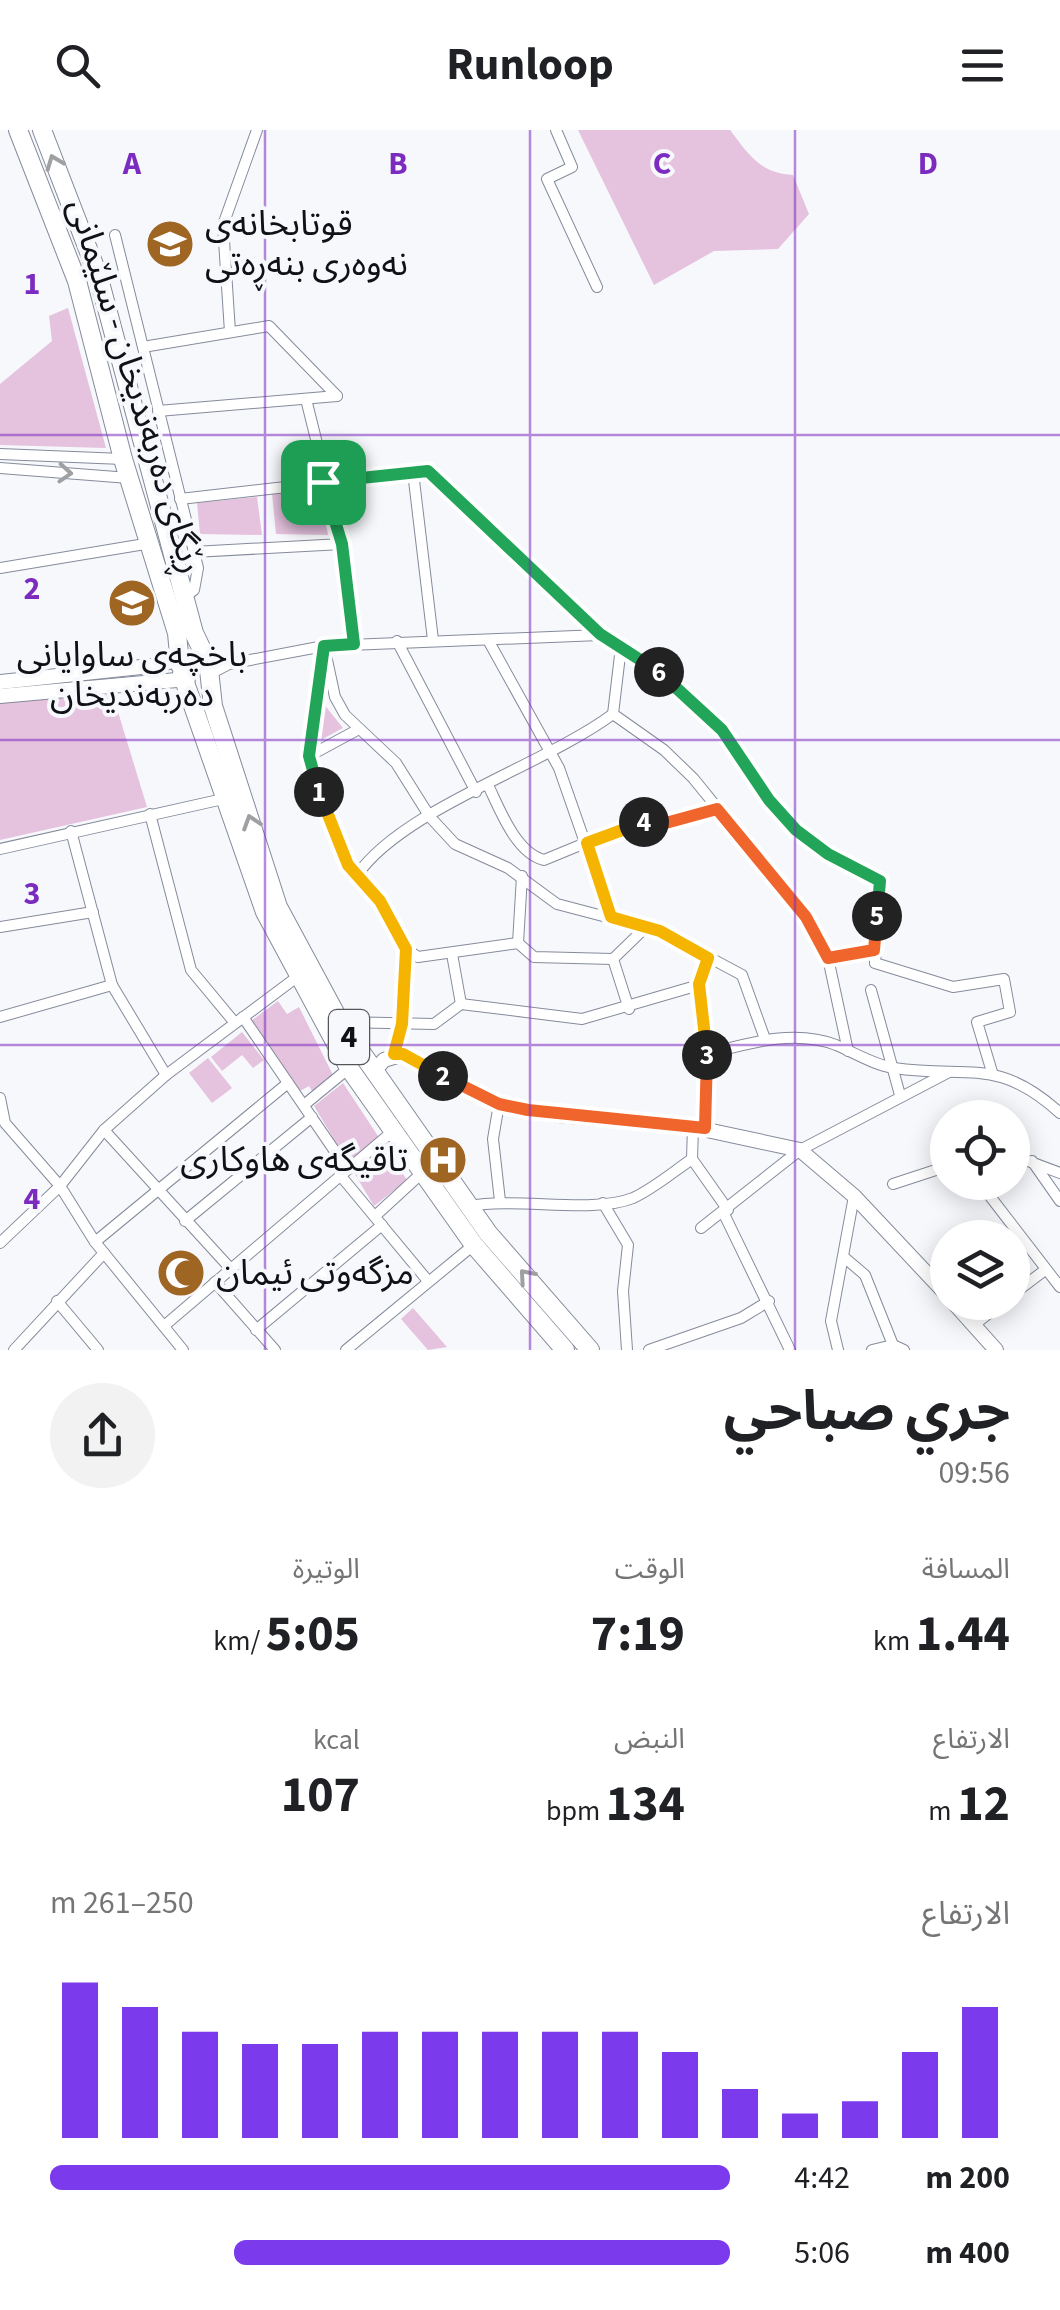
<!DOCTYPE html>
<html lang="ar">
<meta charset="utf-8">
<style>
body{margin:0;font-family:"Source Sans 3","Noto Sans Arabic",sans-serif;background:#f2f2f2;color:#202124;direction:rtl;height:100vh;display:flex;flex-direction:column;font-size:38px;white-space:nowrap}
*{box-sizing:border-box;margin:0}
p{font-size:32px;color:#757577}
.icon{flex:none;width:55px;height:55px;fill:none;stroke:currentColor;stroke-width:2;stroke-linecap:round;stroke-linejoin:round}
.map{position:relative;height:1220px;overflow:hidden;direction:ltr}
.sheet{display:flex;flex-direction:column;background:#fff;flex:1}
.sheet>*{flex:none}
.buttons{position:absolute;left:930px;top:970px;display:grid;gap:20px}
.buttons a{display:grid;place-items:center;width:100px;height:100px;border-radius:50%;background:#fff;box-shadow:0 5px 25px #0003;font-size:50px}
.pin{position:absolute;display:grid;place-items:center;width:85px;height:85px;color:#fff;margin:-42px;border-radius:20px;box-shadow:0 5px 15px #0006}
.km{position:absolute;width:50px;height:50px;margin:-25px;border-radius:50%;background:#222;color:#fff;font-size:28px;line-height:50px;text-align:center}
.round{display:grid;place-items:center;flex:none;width:105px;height:105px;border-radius:52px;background:#f2f2f2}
.overview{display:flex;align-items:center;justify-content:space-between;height:170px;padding:0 50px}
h1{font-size:55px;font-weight:700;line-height:75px}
.metrics{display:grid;grid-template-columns:repeat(3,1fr);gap:15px;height:170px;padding:10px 50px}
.metrics div{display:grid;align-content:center}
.metrics b{font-size:50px;font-weight:700}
.metrics small{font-size:28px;font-weight:400}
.metrics p{font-size:28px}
.chart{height:280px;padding:20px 50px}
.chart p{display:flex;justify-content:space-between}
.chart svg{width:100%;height:180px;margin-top:10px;stroke:#7c3aed;stroke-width:6}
ul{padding:0 50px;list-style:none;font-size:32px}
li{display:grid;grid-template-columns:160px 120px 1fr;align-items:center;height:75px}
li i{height:25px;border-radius:12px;background:#7c3aed}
header{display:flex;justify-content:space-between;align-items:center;height:130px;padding:0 50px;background:#fff;font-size:45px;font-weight:700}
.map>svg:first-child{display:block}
</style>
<header><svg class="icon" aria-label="menu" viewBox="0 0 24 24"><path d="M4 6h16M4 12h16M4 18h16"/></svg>Runloop<svg class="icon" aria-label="search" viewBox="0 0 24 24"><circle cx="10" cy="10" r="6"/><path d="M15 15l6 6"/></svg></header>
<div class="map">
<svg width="1060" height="1220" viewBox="0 0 1060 1220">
<rect width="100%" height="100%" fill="#f7f8fc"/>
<g fill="#e5c2de">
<path d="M578 0H730C749 25 760 43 793 45L809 84 778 119 714 121 654 155Z"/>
<polygon points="68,178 106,318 0,315 0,254 52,211 49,186"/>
<polygon points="322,358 328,405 276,404 272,363"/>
<polygon points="257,367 262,405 200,404 197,373"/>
<polygon points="111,559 147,677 0,710 0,573"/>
<polygon points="323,573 343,598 317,612"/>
<polygon points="278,871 287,884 299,877 333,945 312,961 309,956 300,961 251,891"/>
<polygon points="242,902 264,930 253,938 242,925 222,941 211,927"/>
<polygon points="208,928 232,958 212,973 189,943"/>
<polygon points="343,953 407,1050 374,1076 314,976"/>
<polygon points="413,1178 447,1217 428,1220 401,1189"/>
</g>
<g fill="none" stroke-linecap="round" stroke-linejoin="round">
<g stroke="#858b9b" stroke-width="12">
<g id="street">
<polyline points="556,0 572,37 547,49 597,157"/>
<polyline points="115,105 198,438 194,460 187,465"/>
<polyline points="230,202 223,95 257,0"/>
<polyline points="143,217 269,196 337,266"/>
<polyline points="306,269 342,414 354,514"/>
<polyline points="158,281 337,266"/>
<polyline points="0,324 123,329"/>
<polyline points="0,338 129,348"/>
<polyline points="413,342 433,510"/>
<polyline points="180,369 427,341 600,505 685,562 722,599 769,670 796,700 828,724 880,751 875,833 953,857 1004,849 1010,882 977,892 992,942"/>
<polyline points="193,422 342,414"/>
<polyline points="0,438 151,413"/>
<polyline points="488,510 559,638 611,787"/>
<polyline points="397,511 476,662"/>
<polyline points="324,516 335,567 345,585 396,633 430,687 455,714 508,738 557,774 660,801 742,845 765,909"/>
<polyline points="621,517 613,584 664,620 693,648 806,787 828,828 848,921"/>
<polyline points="323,522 309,626 348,735 380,771 406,819 402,893 394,924"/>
<polyline points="206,546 229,534 324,516 600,505"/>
<polyline points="309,626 359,599"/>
<path d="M488 655C500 680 516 723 544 730L629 695 651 690 662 694 717 679"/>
<polyline points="150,684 191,840 235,893"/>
<polyline points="71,701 112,855 166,945"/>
<polyline points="0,719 223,669"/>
<path d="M357 745C404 678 543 636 613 584"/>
<polyline points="0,797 93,782"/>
<polyline points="518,813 522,746"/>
<polyline points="406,819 418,827 518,813 534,827 613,829 646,797"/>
<polyline points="452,824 461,874"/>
<polyline points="828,828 874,820"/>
<polyline points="613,829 629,879"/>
<polyline points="871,860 900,965"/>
<polyline points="0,887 112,855"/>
<polyline points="243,887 347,1039"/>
<polyline points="341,892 434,894 461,874 582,889 699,855"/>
<path d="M707 924C749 913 794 899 836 915 855 923 874 935 894 938 968 949 997 926 1060 983"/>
<polyline points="0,968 5,993 60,1056 95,1112 183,1220"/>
<polyline points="499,974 493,1009 500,1071"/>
<polyline points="304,975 349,938"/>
<polyline points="693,997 692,1029 728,1080"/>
<polyline points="705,999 707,924 699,855 708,828"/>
<polyline points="104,1000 230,1138"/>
<polyline points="1012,1025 1060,1043"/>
<polyline points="1032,1031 1060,1071"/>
<polyline points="340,1045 428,1151"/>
<polyline points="979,1052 1060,1157"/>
<polyline points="893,1054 948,1036"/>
<polyline points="603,1073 628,1115 623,1161 627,1220"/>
<path d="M469 1076C517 1067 593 1084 633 1068 653 1059 673 1042 692 1029"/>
<polyline points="724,1084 790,1220"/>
<polyline points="375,1086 423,1042"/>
<polyline points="185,1091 312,987"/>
<polyline points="701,1098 800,1020 949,942"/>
<polyline points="95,1112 288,953"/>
<polyline points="0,1113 60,1056 104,1000 166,945 297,847"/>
<polyline points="845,1128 865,1145 893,1215"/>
<polyline points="215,1152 275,1220"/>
<polyline points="1012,1165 1045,1140"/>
<polyline points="57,1171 98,1220"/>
<polyline points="974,1195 1003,1172"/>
<polyline points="164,1196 393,1001"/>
<polyline points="256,1200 382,1095"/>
<polyline points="14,1220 104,1123"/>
<polyline points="346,1220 476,1113"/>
<polyline points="649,1220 741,1188 769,1171"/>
<polyline points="838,1220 831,1191 854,1066"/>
<polyline points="872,1220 893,1215 904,1220"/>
</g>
</g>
<g stroke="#858b9b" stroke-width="16">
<g id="secondary">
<polyline points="0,552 160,535 183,527"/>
<polyline points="0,566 188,549"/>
<polyline points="373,942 384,930 403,924 499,974 558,985 693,997 800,1020 854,1066 948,1166"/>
<polyline points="953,1172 996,1220"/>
</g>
</g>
<g stroke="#858b9b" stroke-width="20">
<g id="highway">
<polyline points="18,0 77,151 123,329 177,503 180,535"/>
<polyline points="42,0 98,145 194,503 205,526"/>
<polyline points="209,540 213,576 278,777 340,892 488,1103 590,1220"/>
<polyline points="182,544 265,782 349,938 474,1115 565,1220"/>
</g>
</g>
<use href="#street" stroke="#fff" stroke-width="10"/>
<use href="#secondary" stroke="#fff" stroke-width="14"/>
<use href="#highway" stroke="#fff" stroke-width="18"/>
</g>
<defs><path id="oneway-chevron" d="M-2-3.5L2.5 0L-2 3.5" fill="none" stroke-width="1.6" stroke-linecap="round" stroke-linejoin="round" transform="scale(2.5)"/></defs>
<g stroke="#9fa0a2">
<use href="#oneway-chevron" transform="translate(54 32) rotate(-111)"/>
<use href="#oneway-chevron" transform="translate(65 343) rotate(4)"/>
<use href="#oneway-chevron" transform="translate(251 692) rotate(-108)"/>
<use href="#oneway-chevron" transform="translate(526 1146) rotate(-131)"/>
</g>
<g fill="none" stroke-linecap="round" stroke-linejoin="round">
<g stroke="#fff" stroke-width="20">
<polyline id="split-1" points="319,662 309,626 324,516 354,514 342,414 323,352"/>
</g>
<g stroke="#fff" stroke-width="20">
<polyline id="split-2" points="319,662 348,735 380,771 406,819 402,894 394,924 403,924 443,946"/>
</g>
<g stroke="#fff" stroke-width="20">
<polyline id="split-3" points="443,946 499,974 528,980 705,998 707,925"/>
</g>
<g stroke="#fff" stroke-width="20">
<polyline id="split-4" points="644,692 587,713 611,787 660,801 708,828 699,854 707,925"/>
</g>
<g stroke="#fff" stroke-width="20">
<polyline id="split-5" points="644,692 662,694 717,679 806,787 828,828 874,820 877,786"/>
</g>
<g stroke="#fff" stroke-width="20">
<polyline id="split-6" points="659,542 722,600 769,670 796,700 828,724 880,751 877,786"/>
</g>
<g stroke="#fff" stroke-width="20">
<polyline id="split-7" points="323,352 428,341 600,504 659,542"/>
</g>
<use href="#split-1" stroke="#22a559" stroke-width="12"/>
<use href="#split-2" stroke="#f5b400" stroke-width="12"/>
<use href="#split-3" stroke="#f0652b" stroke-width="12"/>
<use href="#split-4" stroke="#f5b400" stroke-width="12"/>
<use href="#split-5" stroke="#f0652b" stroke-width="12"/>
<use href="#split-6" stroke="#22a559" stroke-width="12"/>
<use href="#split-7" stroke="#22a559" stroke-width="12"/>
</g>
<path fill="none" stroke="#7b2cbf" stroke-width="2.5" stroke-opacity="0.55" d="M265 0V1220M530 0V1220M795 0V1220M0 305H1060M0 610H1060M0 915H1060"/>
<defs>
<g id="school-disc" transform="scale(2.5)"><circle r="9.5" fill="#9e6523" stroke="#f7f8fc"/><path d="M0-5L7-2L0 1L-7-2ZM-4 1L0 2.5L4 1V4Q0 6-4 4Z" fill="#fff"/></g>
<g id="hospital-disc" transform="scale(2.5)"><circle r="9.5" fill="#9e6523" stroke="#f7f8fc"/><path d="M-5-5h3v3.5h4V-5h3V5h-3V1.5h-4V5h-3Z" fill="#fff"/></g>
<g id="mosque-disc" transform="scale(2.5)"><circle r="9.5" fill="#9e6523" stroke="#f7f8fc"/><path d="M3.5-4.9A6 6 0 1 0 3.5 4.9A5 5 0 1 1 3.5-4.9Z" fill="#fff"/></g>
</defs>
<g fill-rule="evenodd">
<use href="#school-disc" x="170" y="114"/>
<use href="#school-disc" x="132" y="473"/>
<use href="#hospital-disc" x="443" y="1030"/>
<use href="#mosque-disc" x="181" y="1143"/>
</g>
<g text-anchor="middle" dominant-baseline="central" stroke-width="8" stroke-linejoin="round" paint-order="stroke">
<rect fill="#f7f8fc" stroke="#55565c" stroke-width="2.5" x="329" y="880" width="40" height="54" rx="8"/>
<g font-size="32" font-weight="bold" fill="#0f1117">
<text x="349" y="907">4</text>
</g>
<g font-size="35" fill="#0f1117" stroke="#f7f8fc" text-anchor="start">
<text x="205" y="94">قوتابخانەی<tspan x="205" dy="40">نەوەری بنەڕەتی</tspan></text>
<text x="132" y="525" text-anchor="middle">باخچەی ساوایانی<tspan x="132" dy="40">دەربەندیخان</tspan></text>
<text x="408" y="1030" text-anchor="end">تاقیگەی هاوکاری</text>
<text x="216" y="1143">مزگەوتی ئیمان</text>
</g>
<g font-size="35" fill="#0f1117" stroke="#f7f8fc">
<text transform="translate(136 256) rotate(73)">ڕێگای دەربەندیخان - سلێمانی</text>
</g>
</g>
<g font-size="32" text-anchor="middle" font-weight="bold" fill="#7b2cbf" stroke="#f7f8fc" stroke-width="8" stroke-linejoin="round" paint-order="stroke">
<text x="132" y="44">A</text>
<text x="398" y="44">B</text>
<text x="662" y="44">C</text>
<text x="928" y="44">D</text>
<text x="32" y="164">1</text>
<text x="32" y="469">2</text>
<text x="32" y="774">3</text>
<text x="32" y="1079">4</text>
</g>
</svg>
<div class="buttons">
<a><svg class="icon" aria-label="locate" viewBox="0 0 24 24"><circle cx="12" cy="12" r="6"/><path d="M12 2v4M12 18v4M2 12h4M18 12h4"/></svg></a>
<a><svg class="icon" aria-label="layers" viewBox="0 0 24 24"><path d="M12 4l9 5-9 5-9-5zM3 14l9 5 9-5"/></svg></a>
</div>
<div class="pin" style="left:323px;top:352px;background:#1e9e55"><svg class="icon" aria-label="arrive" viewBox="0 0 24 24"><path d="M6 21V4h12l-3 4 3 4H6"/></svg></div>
<b class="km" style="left:319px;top:662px">1</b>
<b class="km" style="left:443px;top:946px">2</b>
<b class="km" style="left:707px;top:925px">3</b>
<b class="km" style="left:644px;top:692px">4</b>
<b class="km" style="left:877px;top:786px">5</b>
<b class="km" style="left:659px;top:542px">6</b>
</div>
<section class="sheet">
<div class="overview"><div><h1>جري صباحي</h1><p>09:56</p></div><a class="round"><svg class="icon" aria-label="share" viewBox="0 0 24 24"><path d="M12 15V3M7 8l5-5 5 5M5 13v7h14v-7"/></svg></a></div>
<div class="metrics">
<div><p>المسافة</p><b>1.44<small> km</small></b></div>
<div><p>الوقت</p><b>7:19</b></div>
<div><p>الوتيرة</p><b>5:05<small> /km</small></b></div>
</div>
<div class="metrics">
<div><p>الارتفاع</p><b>12<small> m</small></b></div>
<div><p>النبض</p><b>134<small> bpm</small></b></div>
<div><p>kcal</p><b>107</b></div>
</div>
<div class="chart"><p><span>الارتفاع</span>250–261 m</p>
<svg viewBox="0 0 160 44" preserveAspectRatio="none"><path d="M5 44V6M15 44V12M25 44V18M35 44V21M45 44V21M55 44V18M65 44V18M75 44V18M85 44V18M95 44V18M105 44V23M115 44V32M125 44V38M135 44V35M145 44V23M155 44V12"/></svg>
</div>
<ul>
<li><b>200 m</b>4:42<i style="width:100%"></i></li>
<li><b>400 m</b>5:06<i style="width:73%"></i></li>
</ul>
</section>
